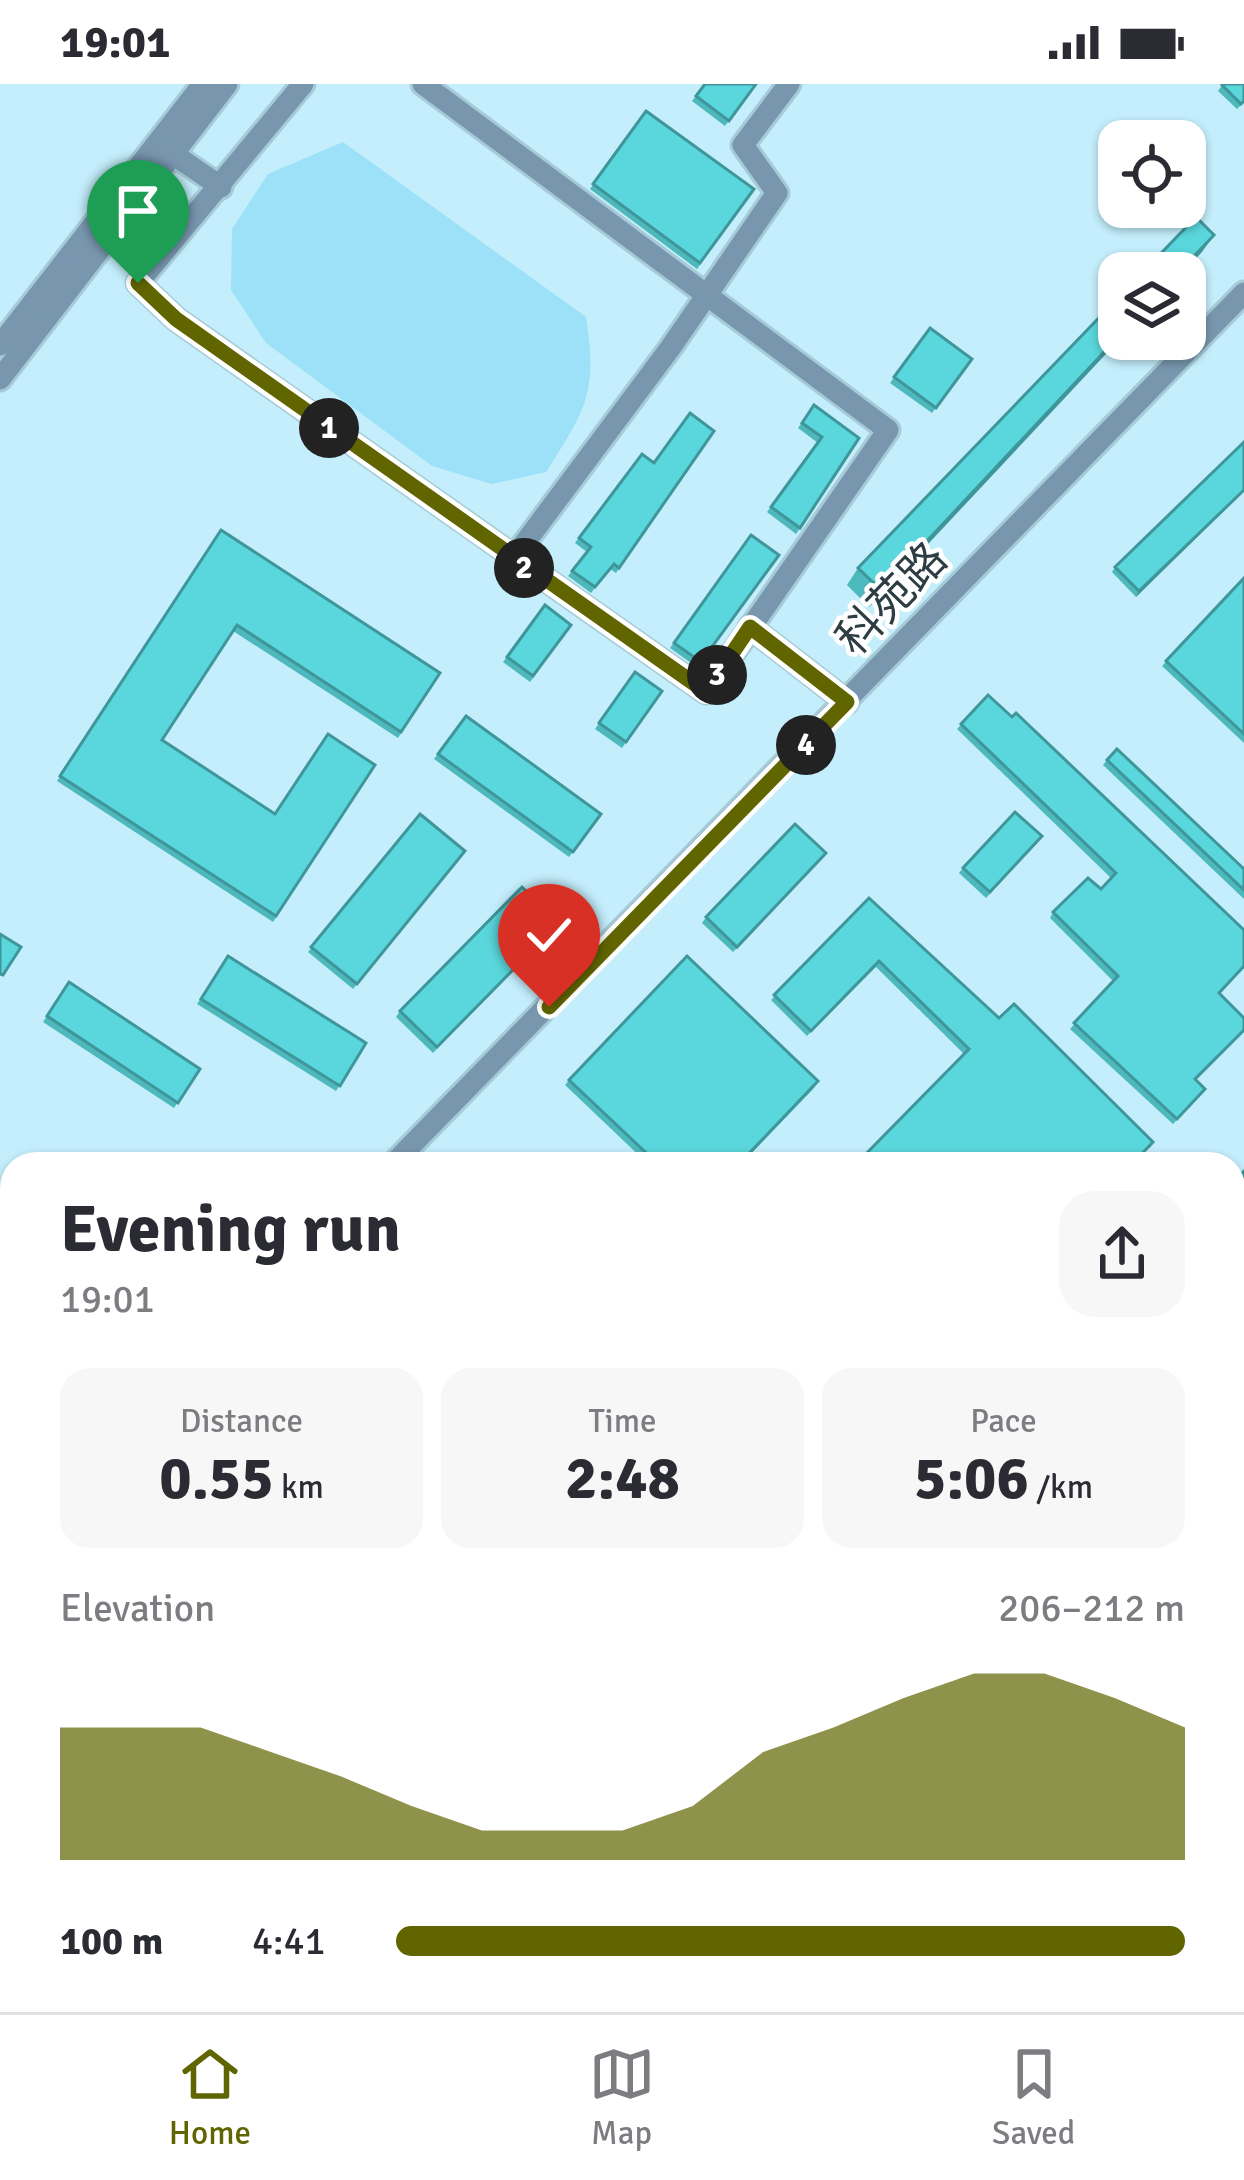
<!DOCTYPE html>
<meta charset="utf-8">
<style>
body{margin:0;font-family:Signika,"Noto Sans SC",sans-serif;background:#f7f7f7;color:#2b2b33;height:100vh;display:flex;flex-direction:column;font-size:45px;white-space:nowrap}
*{box-sizing:border-box;margin:0}
p{font-size:39px;color:#7c7c81}
.icon{flex:none;width:66px;height:66px;fill:none;stroke:currentColor;stroke-width:2;stroke-linecap:round;stroke-linejoin:round}
.map{position:relative;flex:1;overflow:hidden}
.details{position:absolute;left:0px;top:1068px;width:1245px;height:861px;display:flex;flex-direction:column;background:#fff;border-radius:36px 36px 0 0;box-shadow:0 3px 9px #0004}
.details>*{flex:none}
.fabs{position:absolute;left:1098px;top:36px;display:grid;gap:24px}
.fabs a{display:grid;place-items:center;width:108px;height:108px;border-radius:24px;background:#fff;box-shadow:0 3px 9px #0004;font-size:60px}
.pin{position:absolute;display:grid;place-items:center;width:102px;height:102px;color:#fff;margin:-123px -51px;border-radius:50% 50% 50% 0;rotate:-45deg;box-shadow:0 0 12px #0007}
.pin .icon{rotate:45deg}
.km{position:absolute;width:60px;height:60px;margin:-30px;border-radius:50%;background:#222;color:#fff;font-size:33px;line-height:60px;text-align:center}
.round{display:grid;place-items:center;flex:none;width:126px;height:126px;border-radius:36px;background:#f7f7f7}
.head{display:flex;align-items:center;justify-content:space-between;height:204px;padding:0 60px}
h1{font-size:66px;font-weight:700;line-height:90px}
.stats{display:grid;grid-template-columns:repeat(3,1fr);gap:18px;height:204px;padding:12px 60px}
.stats div{display:grid;align-content:center;border-radius:30px;background:#f7f7f7;text-align:center}
.stats b{font-size:60px;font-weight:700}
.stats small{font-size:33px;font-weight:400}
.stats p{font-size:33px}
.chart{height:336px;padding:24px 60px}
.chart p{display:flex;justify-content:space-between}
.chart svg{width:100%;height:216px;margin-top:12px;fill:#606500;opacity:.7}
ul{padding:0 60px;list-style:none;font-size:39px}
li{display:grid;grid-template-columns:192px 144px 1fr;align-items:center;height:90px}
li i{height:30px;border-radius:15px;background:#606500}
.status{display:flex;justify-content:space-between;align-items:center;height:84px;padding:0 60px;background:#fff;direction:ltr}
.status svg{height:33px;fill:currentColor}
.dock{display:flex;justify-content:space-around;align-items:center;height:168px;border-top:3px solid #e1e1e2;background:#fff;font-size:33px;color:#7c7c81}
.dock a{display:grid;justify-items:center;gap:6px}
.dock .active{color:#606500}
.map>svg:first-child{display:block}
</style>
<div class="status"><b>19:01</b><svg viewBox="0 0 49 12"><path d="M0 12V9h3v3zM5 12V6h3v6zM10 12V3h3v9zM15 12V0h3v12zM26 1h20v11H26zM47 4h2v5h-2z"/></svg></div>
<div class="map">
<svg width="1244" height="1928" viewBox="0 0 1244 1928">
<rect width="100%" height="100%" fill="#c4eefc"/>
<path fill="#9ce1f7" d="M343 58 586 233C598 308 586 326 546 388L492 400 432 382 266 259 231 206 232 145 268 90Z"/>
<g fill="none" stroke-linecap="round" stroke-linejoin="round">
<g stroke="#a6cbd7" stroke-width="27">
<g id="minor">
<polyline points="303,0 138,199 176,235 706,608 888,346 423,0"/>
<polyline points="173,70 221,103"/>
<polyline points="0,261 203,0"/>
<polyline points="0,295 227,0"/>
<polyline points="512,476 671,263 777,109 743,61 789,0"/>
<polyline points="750,543 847,618"/>
<polyline points="393,1080 1244,209"/>
<polyline points="0,1258 12,1265"/>
<polyline points="0,1485 12,1473"/>
<polyline points="1233,1521 1244,1510"/>
<polyline points="1233,1792 1244,1799"/>
<polyline points="1233,1820 1244,1827"/>
<polyline points="842,1928 853,1917"/>
</g>
</g>
<use href="#minor" stroke="#7897af" stroke-width="21"/>
</g>
<g fill="#4db9bd">
<polygon points="705,0 756,0 725,42 692,17"/>
<polygon points="1223,0 1244,18 1237,25 1218,7"/>
<polygon points="646,27 754,105 697,185 590,105"/>
<polygon points="930,244 972,275 932,329 890,299"/>
<polygon points="1119,255 869,523 847,501 858,484"/>
<polygon points="814,321 859,354 796,450 767,428 818,359 798,344"/>
<polygon points="714,347 616,489 610,485 591,509 568,492 587,468 575,459 642,370 654,379"/>
<polygon points="1244,358 1244,407 1136,513 1112,488 1115,483"/>
<polygon points="221,446 440,589 398,654 233,547 162,656 275,730 375,681 273,838 57,697"/>
<polygon points="751,451 779,471 698,584 670,564"/>
<polygon points="1244,494 1244,659 1162,582"/>
<polygon points="545,521 571,541 530,598 503,578"/>
<polygon points="635,588 662,607 622,664 595,645"/>
<polygon points="988,611 1220,909 1244,934 1244,948 1196,996 1201,1010 1173,1040 1070,945 1113,897 1050,834 1053,828 1101,805 1111,794 957,645"/>
<polygon points="466,632 601,730 569,773 434,675"/>
<polygon points="1107,676 1244,785 1244,815 1103,681"/>
<polygon points="420,730 465,767 353,905 308,868"/>
<polygon points="1038,757 986,814 959,789 963,784"/>
<polygon points="822,775 733,868 702,839 706,833"/>
<polygon points="869,814 999,934 1153,1058 1150,1064 964,970 876,883 807,952 771,916"/>
<polygon points="555,844 433,969 396,933 400,927"/>
<polygon points="228,872 366,959 336,1007 197,920"/>
<polygon points="69,898 200,985 174,1024 43,938"/>
<polygon points="569,996 815,1003 741,1080 648,1080 565,1001"/>
<polygon points="1244,1331 1244,1393 1233,1383 1233,1343"/>
<polygon points="12,1695 12,1794 0,1783 0,1708"/>
<polygon points="480,1917 510,1917 500,1928 493,1928"/>
<polygon points="565,1917 639,1917 628,1928 570,1928 562,1921"/>
<polygon points="1066,1917 1220,1917 1213,1928 1078,1928"/>
</g>
<g fill="#3f969a">
<polygon points="1214,151 1202,168 1182,189 1178,189"/>
<polygon points="1119,252 1120,255 869,523 881,506"/>
<polygon points="1244,406 1244,407 1136,513 1139,507"/>
<polygon points="1244,1704 1244,1710 1233,1721 1233,1715"/>
</g>
<g fill="#5ad7dc" stroke="#3f969a" stroke-width="3">
<polygon points="705,0 756,0 729,37 696,12"/>
<polygon points="1223,0 1244,0 1244,17 1241,20 1222,1"/>
<polygon points="646,27 754,105 700,179 593,100"/>
<polygon points="1196,133 1214,151 1178,189 1142,189"/>
<polygon points="1119,213 1119,252 881,506 858,484"/>
<polygon points="930,244 972,275 936,324 894,293"/>
<polygon points="814,321 859,354 800,444 771,423 822,353 802,339"/>
<polygon points="690,329 714,347 619,484 614,480 595,503 572,487 591,463 579,454 642,370 654,379"/>
<polygon points="1244,358 1244,406 1139,507 1115,483"/>
<polygon points="221,446 440,589 401,648 237,541 162,656 275,730 328,650 375,681 276,832 60,692"/>
<polygon points="751,451 779,471 701,578 674,559"/>
<polygon points="1244,494 1244,650 1166,577"/>
<polygon points="545,521 571,541 533,592 507,573"/>
<polygon points="635,588 662,607 626,658 599,639"/>
<polygon points="988,611 1012,633 1016,629 1244,846 1244,882 1219,909 1244,934 1244,946 1195,995 1205,1005 1177,1035 1074,939 1118,892 1053,828 1088,794 1101,805 1116,789 961,640"/>
<polygon points="466,632 601,730 573,768 438,670"/>
<polygon points="1117,665 1244,785 1244,806 1107,676"/>
<polygon points="1015,728 1042,752 990,808 963,784"/>
<polygon points="420,730 465,767 357,900 311,863"/>
<polygon points="795,740 826,769 737,863 706,833"/>
<polygon points="522,803 559,839 437,963 400,927"/>
<polygon points="869,814 999,934 1014,920 1153,1058 1132,1080 856,1080 969,965 879,877 811,947 774,911"/>
<polygon points="0,850 21,863 3,891 0,890"/>
<polygon points="228,872 366,959 340,1002 201,915"/>
<polygon points="687,872 818,997 739,1080 658,1080 569,996"/>
<polygon points="69,898 200,985 178,1019 47,932"/>
<polygon points="1244,1087 1244,1120 1235,1130 1233,1128 1233,1098"/>
<polygon points="1242,1241 1244,1243 1244,1281 1233,1292 1233,1251"/>
<polygon points="1244,1331 1244,1384 1233,1374 1233,1343"/>
<polygon points="1244,1637 1244,1704 1233,1715 1233,1648"/>
<polygon points="12,1695 12,1785 0,1774 0,1708"/>
<polygon points="0,1843 12,1855 12,1902 0,1914"/>
<polygon points="247,1917 281,1917 283,1918 273,1928 237,1928"/>
<polygon points="490,1917 509,1917 500,1926"/>
<polygon points="568,1917 637,1917 627,1928 579,1928"/>
<polygon points="721,1917 742,1917 753,1928 711,1928"/>
<polygon points="1024,1917 1030,1917 1041,1928 1012,1928"/>
<polygon points="1094,1917 1220,1917 1210,1928 1106,1928"/>
</g>
<g fill="none" stroke-linecap="round" stroke-linejoin="round">
<g stroke="#fff" stroke-width="24">
<polyline id="route" points="138,199 176,235 706,608 750,543 847,618 549,923"/>
</g>
<use href="#route" stroke="#606500" stroke-width="15"/>
</g>
<g text-anchor="middle" dominant-baseline="central" stroke-width="9" stroke-linejoin="round" paint-order="stroke">
<g font-size="45" fill="#2d3d43" stroke="#fff">
<text transform="translate(892 515) rotate(-46)">科苑路</text>
</g>
</g>
</svg>
<div class="fabs">
<a><svg class="icon" aria-label="locate" viewBox="0 0 24 24"><circle cx="12" cy="12" r="6"/><path d="M12 2v4M12 18v4M2 12h4M18 12h4"/></svg></a>
<a><svg class="icon" aria-label="layers" viewBox="0 0 24 24"><path d="M12 4l9 5-9 5-9-5zM3 14l9 5 9-5"/></svg></a>
</div>
<div class="pin" style="left:138px;top:199px;background:#1e9e55"><svg class="icon" aria-label="arrive" viewBox="0 0 24 24"><path d="M6 21V4h12l-3 4 3 4H6"/></svg></div>
<div class="pin" style="left:549px;top:923px;background:#d93025"><svg class="icon" aria-label="check" viewBox="0 0 24 24"><path d="M5 12l5 5 9-10"/></svg></div>
<b class="km" style="left:329px;top:344px">1</b>
<b class="km" style="left:524px;top:484px">2</b>
<b class="km" style="left:717px;top:591px">3</b>
<b class="km" style="left:806px;top:661px">4</b>
<section class="details">
<div class="head"><div><h1>Evening run</h1><p>19:01</p></div><a class="round"><svg class="icon" aria-label="share" viewBox="0 0 24 24"><path d="M12 15V3M7 8l5-5 5 5M5 13v7h14v-7"/></svg></a></div>
<div class="stats">
<div><p>Distance</p><b>0.55<small> km</small></b></div>
<div><p>Time</p><b>2:48</b></div>
<div><p>Pace</p><b>5:06<small> /km</small></b></div>
</div>
<div class="chart"><p><span>Elevation</span>206–212 m</p>
<svg viewBox="0 0 160 44" preserveAspectRatio="none"><path d="M0 44V17L10 17L20 17L30 22L40 27L50 33L60 38L70 38L80 38L90 33L100 22L110 17L120 11L130 6L140 6L150 11L160 17V44z"/></svg>
</div>
<ul>
<li><b>100 m</b>4:41<i style="width:100%"></i></li>
</ul>
</section>
</div>
<nav class="dock">
<a class="active"><svg class="icon" aria-label="home" viewBox="0 0 24 24"><path d="M3 11l9-7 9 7M6 9v11h12V9"/></svg>Home</a>
<a><svg class="icon" aria-label="map" viewBox="0 0 24 24"><path d="M3 6l6-2 6 2 6-2v14l-6 2-6-2-6 2zM9 4v14M15 6v14"/></svg>Map</a>
<a><svg class="icon" aria-label="saved" viewBox="0 0 24 24"><path d="M7 4h10v16l-5-4-5 4z"/></svg>Saved</a>
</nav>
